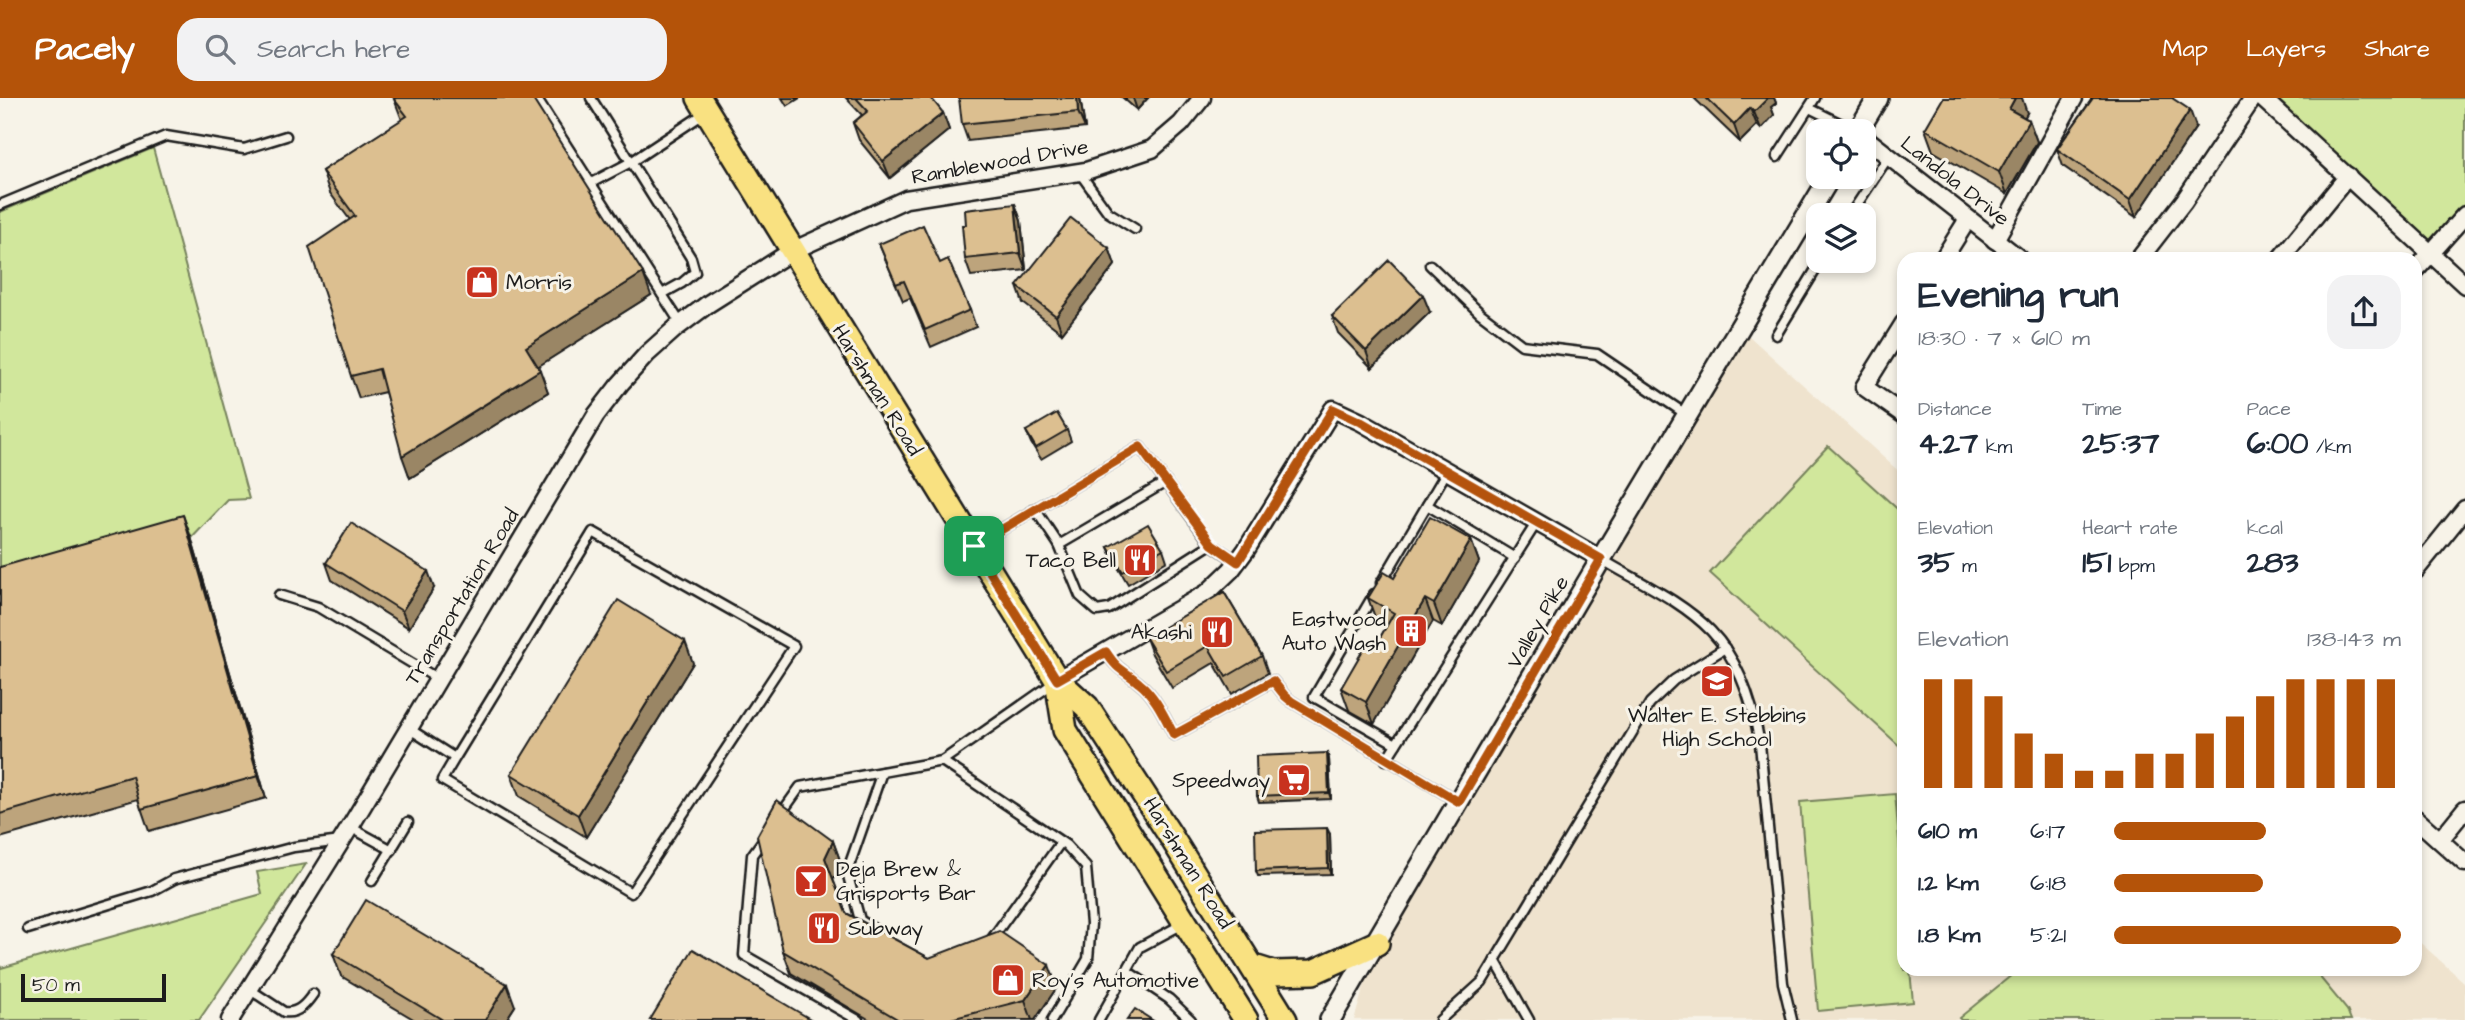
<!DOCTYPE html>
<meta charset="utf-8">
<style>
body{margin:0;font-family:"Architects Daughter",sans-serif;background:#f2f2f3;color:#1f2937;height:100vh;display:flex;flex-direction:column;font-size:26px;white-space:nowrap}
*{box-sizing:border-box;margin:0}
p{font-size:23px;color:#747a83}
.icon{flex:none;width:38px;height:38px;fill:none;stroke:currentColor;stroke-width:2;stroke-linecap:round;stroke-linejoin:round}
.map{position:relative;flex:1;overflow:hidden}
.sheet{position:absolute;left:1897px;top:154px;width:525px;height:724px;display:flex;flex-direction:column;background:#fff;border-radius:21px;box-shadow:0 4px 10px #0003}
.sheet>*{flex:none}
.fabs{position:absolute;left:1806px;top:21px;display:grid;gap:14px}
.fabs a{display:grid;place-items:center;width:70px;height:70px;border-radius:14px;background:#fff;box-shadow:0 4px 10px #0003;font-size:35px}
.scale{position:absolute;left:21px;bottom:18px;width:145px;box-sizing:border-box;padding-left:7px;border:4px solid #1c1c1c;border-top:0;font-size:19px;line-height:24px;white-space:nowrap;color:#1c1c1c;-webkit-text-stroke:5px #f7f3e8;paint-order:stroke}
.pin{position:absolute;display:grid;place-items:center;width:60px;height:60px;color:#fff;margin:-30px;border-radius:14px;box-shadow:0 4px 10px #0006}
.round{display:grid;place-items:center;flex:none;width:74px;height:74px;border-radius:21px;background:#f2f2f3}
.head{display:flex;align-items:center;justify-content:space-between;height:119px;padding:0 21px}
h1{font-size:38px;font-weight:700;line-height:52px}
.figures{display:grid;grid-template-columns:repeat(3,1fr);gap:10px;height:119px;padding:7px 21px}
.figures div{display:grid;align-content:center}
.figures b{font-size:30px;font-weight:700}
.figures small{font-size:19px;font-weight:400}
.figures p{font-size:19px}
.chart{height:196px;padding:14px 21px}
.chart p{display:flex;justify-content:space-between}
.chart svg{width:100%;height:126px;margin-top:7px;stroke:#b45309;stroke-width:6}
ul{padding:0 21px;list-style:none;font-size:23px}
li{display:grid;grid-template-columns:112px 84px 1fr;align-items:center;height:52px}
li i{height:18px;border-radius:9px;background:#b45309}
header{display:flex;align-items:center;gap:42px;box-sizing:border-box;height:98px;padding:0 35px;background:#b45309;color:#fff}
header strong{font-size:33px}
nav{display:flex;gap:38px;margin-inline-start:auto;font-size:24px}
.search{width:490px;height:63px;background:#f2f2f3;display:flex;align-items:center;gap:18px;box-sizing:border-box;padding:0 24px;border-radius:21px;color:#747a83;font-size:26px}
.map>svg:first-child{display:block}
</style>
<header>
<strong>Pacely</strong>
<div class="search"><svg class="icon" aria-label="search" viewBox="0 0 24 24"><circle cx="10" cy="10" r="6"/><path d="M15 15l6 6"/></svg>Search here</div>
<nav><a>Map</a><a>Layers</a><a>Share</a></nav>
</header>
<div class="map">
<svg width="2465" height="922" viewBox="0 0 2465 922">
<rect width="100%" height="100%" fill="#f7f3e8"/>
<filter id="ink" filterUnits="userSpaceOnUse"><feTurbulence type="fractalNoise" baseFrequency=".0143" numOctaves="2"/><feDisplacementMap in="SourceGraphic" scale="14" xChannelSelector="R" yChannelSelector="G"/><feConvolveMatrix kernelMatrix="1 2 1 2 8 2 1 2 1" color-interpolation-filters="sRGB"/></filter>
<g filter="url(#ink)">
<polygon fill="#efe3ce" points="1739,229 1904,378 1904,872 2415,872 2415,840 2465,885 2465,922 1354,922 1377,845"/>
<g fill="#d1e79c" stroke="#76825c" stroke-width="2">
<polygon points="2262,0 2465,0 2465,112 2430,154"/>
<polygon points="153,50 249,401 228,402 187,445 0,498 0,114"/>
<polygon points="1828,348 1904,417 1904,652 1710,475"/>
<polygon points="1895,696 1904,801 1904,872 1910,872 1913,904 1818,913 1800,704"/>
<polygon points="306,766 199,922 0,922 0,867 1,870 262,796 257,774"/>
<polygon points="2018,872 2314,872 2347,912 2351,922 1961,922 1959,920"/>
</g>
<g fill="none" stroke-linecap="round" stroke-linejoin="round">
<g stroke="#1c1c1c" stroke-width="13">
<g id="service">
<polyline points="536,0 681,226"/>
<polyline points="591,0 691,160 695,174 682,185 662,196"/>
<polyline points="1809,10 1856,33"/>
<polyline points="1777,59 1815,0"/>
<polyline points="1079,74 1108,114 1135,131"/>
<polyline points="591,85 631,64 705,15"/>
<polyline points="0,107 166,38 244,51 286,38"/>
<polyline points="1850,117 1889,58"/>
<polyline points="1430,167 1480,215 1522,247 1597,256 1687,317"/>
<polyline points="1776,237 1821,163"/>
<polyline points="1427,407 1515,460"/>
<polyline points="1035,411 1059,447 1166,384"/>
<polyline points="977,446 1140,349 1211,446 1238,464"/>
<polyline points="1059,447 1080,498 1097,513 1109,511 1211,446"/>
<path d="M1601 461C1637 483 1681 502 1711 533 1739 562 1753 607 1760 646L1783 885 1792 922"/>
<polyline points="1381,485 1447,373"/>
<polyline points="1374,496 1314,599 1396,646"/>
<polyline points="279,497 318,509 438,581"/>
<path d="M1106 554C1119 574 1123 571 1139 585 1155 597 1165 620 1174 637L1273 583 1285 598 1291 603 1459 704"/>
<polyline points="408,630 455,660 442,682 631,795 794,548 593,434 455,660"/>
<polyline points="1386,662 1537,424"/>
<polyline points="942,663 1066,747 1086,769 1091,826 1088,861 1052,922"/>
<polyline points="780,717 800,689 942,663 1055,584"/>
<polyline points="350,729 392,752"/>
<polyline points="765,739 752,757 744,857 858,922"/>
<polyline points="372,783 408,724"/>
<polyline points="28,831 152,793 174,781 294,749 341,743"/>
<polyline points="874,831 860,822 847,774 882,674"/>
<polyline points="991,842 1061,744"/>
<polyline points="1495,862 1529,922"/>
<polyline points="1127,873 1169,901 1191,922"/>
<path d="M249 891 284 914C298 916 306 906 313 896"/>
<polyline points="1099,922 1140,849 1183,826"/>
<polyline points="1440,922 1482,884 1650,605 1674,582 1725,550"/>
</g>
</g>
<g stroke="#1c1c1c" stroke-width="21">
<g id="minor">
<polyline points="2262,0 2465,187"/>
<polyline points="1864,39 2020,161"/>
<polyline points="1995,142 2074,0"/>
<polyline points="1943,161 1968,121"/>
<polyline points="2139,161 2184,103 2253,0"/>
<polyline points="2280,161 2348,78"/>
<polyline points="2415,173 2465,117"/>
<polyline points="1904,225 1864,289 1904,317"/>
<polyline points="2415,473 2465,411"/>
<polyline points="1057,582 1207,495 1231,472 1246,452 1333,311 1361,324 1601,461"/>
<polyline points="2415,720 2465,765"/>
<polyline points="2440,742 2465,711"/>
<polyline points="230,922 350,729 596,317 620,286 647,256 676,230 708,206 792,153 906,101 1086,73 1152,51 1181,26 1202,0"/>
</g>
</g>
<g stroke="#1c1c1c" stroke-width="24">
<g id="tertiary">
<polyline points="1858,33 1878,0"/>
<polyline points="1330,922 1601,461 1830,79"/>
</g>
</g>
<g stroke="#1c1c1c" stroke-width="28">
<g id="primary">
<polyline points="699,0 1057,582 1087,609 1170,737 1285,922"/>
<polyline points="1057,582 1065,632 1246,922"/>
<polyline points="1254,869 1273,875 1313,874 1377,845"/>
</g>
</g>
<use href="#service" stroke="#f7f3e8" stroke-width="8"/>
<use href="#minor" stroke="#f7f3e8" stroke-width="16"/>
<use href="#tertiary" stroke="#f7f3e8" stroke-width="19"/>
<use href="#primary" stroke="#f9e181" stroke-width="23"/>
</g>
<g fill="#bda47c" stroke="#1c1c1c" stroke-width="2">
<polygon points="782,0 800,0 787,8"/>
<polygon points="846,0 931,0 943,15 949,32 890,80 859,42 853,25 862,17"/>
<polygon points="1080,0 1085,30 968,43 962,26"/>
<polygon points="1123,0 1148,0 1137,12"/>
<polygon points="1694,0 1774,0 1776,5 1771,9 1774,17 1761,31 1757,27 1740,44"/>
<polygon points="2091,0 2172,0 2196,29 2136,119 2063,68 2057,51 2091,2"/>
<polygon points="394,1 651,197 538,268 548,294 410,380 385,294 359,300 351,278 350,122 330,95 322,73 402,22"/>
<polygon points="2027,15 2024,20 2029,22 2037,44 2007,96 1933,53 1925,31"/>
<polygon points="1015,106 1021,123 1026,172 971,178 965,161 966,127"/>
<polygon points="879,146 940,165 970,212 976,229 931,249 910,200 903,203"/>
<polygon points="1109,150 1115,167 1062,235 1023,205 1017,188"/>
<polygon points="1430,214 1372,270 1338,235 1332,218"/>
<polygon points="1067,332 1071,343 1041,361 1031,345 1026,333"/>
<polygon points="191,439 266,700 149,733 138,701 0,740 0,469"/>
<polygon points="1471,442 1479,464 1442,528 1433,523 1374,626 1349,612 1341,590 1374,550 1387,528 1376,522 1368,500 1394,480"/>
<polygon points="1108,449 1163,451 1167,463 1128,486 1113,461"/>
<polygon points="326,465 434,490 409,530 332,482"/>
<polygon points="1224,494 1262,558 1268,575 1232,596 1214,565 1172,590 1152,556 1146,540"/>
<polygon points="693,565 586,739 519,698 511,676"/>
<polygon points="1327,655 1329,661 1331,701 1259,704 1257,698"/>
<polygon points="1330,736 1331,776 1258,778 1256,773"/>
<polygon points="833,743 841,765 833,782 846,815 929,860 1057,889 1035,922 870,922 791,875 783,853"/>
<polygon points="333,856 515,908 506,922 415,922 341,878"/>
</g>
<g fill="#9a8665" stroke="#1c1c1c" stroke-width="2">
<polygon points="1077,0 1080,0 1085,30 1078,14"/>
<polygon points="1133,0 1148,0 1137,12"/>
<polygon points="1765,0 1774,0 1776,5 1771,9 1774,17 1761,31 1754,14"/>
<polygon points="2015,0 2022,0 2027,15 2017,33 2009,11"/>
<polygon points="1750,10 1757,27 1740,44 1734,27"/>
<polygon points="2190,12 2196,29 2136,119 2130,102"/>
<polygon points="943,15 949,32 890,80 883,63"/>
<polygon points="2029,22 2037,44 2007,96 1999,74"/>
<polygon points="1015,106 1021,123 1026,172 1020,155"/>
<polygon points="1109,150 1115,167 1062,235 1056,218"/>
<polygon points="643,175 651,197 534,271 526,249"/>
<polygon points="1423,197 1430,214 1372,270 1366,253"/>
<polygon points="540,272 548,294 410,380 402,358"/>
<polygon points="183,417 191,439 266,700 258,678"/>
<polygon points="1471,442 1479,464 1442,528 1434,506"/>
<polygon points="428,473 434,490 409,530 402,513"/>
<polygon points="1425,501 1433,523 1374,626 1366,604"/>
<polygon points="685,543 693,565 586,739 578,717"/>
<polygon points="1327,655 1329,661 1331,701 1329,695"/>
<polygon points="1327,730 1330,736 1331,776 1328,770"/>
<polygon points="833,743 841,765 833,782 825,760"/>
<polygon points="1049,867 1057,889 1035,922 1032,922 1025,902"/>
<polygon points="507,886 515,908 506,922 485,922"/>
</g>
<g fill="#dcbf90" stroke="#1c1c1c" stroke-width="2">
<polygon points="395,0 532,0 643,175 526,249 540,272 402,358 379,271 351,278 309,149 355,118 322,73 407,18 394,1"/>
<polygon points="856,0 931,0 943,15 883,63 853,25 868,13"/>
<polygon points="959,0 1077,0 1078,14 962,26"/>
<polygon points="1706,0 1768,0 1754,14 1750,10 1734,27"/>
<polygon points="1943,0 2015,0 2009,11 2029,22 1999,74 1925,31"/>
<polygon points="2093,0 2172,0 2190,12 2130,102 2057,51"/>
<polygon points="1015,106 1020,155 965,161 962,127 966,127 965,112"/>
<polygon points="1071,120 1109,150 1056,218 1017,188"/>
<polygon points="923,127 940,165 948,161 970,212 925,232 904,183 896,186 879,146"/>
<polygon points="1389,162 1423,197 1366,253 1332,218"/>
<polygon points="1057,315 1067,332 1036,350 1026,333"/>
<polygon points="183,417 258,678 141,711 132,678 0,716 0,469"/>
<polygon points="1430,419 1471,442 1434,506 1425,501 1366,604 1341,590 1367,545 1374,550 1394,515 1368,500 1384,474 1394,480"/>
<polygon points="351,425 428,473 402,513 326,465"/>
<polygon points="1148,426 1163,451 1123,474 1108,449"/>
<polygon points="1224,494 1262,558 1226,579 1208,548 1166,573 1146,540"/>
<polygon points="618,502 685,543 578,717 511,676"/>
<polygon points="1327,655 1329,695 1257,698 1256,658"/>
<polygon points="777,702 833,743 825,760 846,815 929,860 999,833 1049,867 1025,902 947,922 899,922 783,853 757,738"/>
<polygon points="1327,730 1328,770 1256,773 1255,732"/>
<polygon points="366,802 507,886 485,922 443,922 333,856"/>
<polygon points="693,851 795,912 812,922 650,922"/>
<polygon points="1135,911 1152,922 1127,922"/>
</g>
</g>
<g fill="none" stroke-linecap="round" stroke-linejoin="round" filter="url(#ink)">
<g stroke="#fff" stroke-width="14">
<path id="route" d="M1333 311 1361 324 1601 461 1459 704 1291 603 1285 598 1273 583 1174 637C1165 620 1155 597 1139 585 1123 571 1119 574 1106 554L1057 582 974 448 1140 349 1212 446 1238 464Z"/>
</g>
<use href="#route" stroke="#b45309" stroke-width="9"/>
</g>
<defs>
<g id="shop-square" transform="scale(1.75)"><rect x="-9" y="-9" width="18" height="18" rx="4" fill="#c8321e" stroke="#f7f3e8"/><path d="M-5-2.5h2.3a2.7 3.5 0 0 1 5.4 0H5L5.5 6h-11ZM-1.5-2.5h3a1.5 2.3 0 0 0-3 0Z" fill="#fff"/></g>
<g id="restaurant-square" transform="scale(1.75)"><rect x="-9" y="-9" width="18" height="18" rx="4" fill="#c8321e" stroke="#f7f3e8"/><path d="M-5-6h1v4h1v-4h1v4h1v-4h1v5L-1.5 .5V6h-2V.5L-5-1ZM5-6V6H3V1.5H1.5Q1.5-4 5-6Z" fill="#fff"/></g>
<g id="building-square" transform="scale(1.75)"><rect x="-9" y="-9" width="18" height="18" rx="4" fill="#c8321e" stroke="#f7f3e8"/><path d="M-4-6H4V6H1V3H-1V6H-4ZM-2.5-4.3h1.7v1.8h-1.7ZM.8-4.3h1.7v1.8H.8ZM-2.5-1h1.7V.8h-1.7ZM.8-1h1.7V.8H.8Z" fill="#fff"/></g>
<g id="school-square" transform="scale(1.75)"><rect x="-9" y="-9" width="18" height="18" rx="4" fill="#c8321e" stroke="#f7f3e8"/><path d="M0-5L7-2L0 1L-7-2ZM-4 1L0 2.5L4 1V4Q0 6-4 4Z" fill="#fff"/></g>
<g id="supermarket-square" transform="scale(1.75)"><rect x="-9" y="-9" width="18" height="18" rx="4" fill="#c8321e" stroke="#f7f3e8"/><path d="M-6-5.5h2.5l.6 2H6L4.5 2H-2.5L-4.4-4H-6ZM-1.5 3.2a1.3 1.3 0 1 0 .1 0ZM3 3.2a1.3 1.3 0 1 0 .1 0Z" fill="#fff"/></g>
<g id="bar-square" transform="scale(1.75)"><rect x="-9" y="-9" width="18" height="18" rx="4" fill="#c8321e" stroke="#f7f3e8"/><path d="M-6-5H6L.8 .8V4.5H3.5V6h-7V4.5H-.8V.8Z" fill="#fff"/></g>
</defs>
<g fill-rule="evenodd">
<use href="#shop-square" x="482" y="184"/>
<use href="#restaurant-square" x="1140" y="462"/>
<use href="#building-square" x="1411" y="533"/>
<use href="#restaurant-square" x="1217" y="534"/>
<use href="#school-square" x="1717" y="583"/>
<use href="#supermarket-square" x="1294" y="682"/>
<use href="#bar-square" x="811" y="783"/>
<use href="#restaurant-square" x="824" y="830"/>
<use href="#shop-square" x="1008" y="882"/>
</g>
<g text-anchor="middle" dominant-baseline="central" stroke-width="6" stroke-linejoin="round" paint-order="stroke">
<g font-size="21" fill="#1c1c1c" stroke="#f7f3e8">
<text transform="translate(1000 64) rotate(-10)">Ramblewood Drive</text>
<text transform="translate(1955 83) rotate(38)">Landola Drive</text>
<text transform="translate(877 292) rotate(58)">Harshman Road</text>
<text transform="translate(462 499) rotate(-59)">Transportation Road</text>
<text transform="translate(1538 524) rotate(-60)">Valley Pike</text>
<text transform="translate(1188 765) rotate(58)">Harshman Road</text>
</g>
<g font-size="21" fill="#1c1c1c" stroke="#f7f3e8" text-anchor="start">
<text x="506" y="184">Morris</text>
<text x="1116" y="462" text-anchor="end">Taco Bell</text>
<text x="1386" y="521" text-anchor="end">Eastwood<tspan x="1386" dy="24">Auto Wash</tspan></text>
<text x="1192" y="534" text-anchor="end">Akashi</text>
<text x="1717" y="617" text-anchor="middle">Walter E. Stebbins<tspan x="1717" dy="24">High School</tspan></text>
<text x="1270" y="682" text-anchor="end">Speedway</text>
<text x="836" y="771">Deja Brew &amp;<tspan x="836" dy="24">Grisports Bar</tspan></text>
<text x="848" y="830">Subway</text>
<text x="1032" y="882">Roy's Automotive</text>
</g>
</g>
</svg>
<div class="fabs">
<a><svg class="icon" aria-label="locate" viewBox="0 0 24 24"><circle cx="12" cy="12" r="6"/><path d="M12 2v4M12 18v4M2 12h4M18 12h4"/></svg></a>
<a><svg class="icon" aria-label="layers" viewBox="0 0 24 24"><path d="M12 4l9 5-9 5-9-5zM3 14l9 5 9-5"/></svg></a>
</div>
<div class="scale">50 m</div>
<div class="pin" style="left:974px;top:448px;background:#1e9e55"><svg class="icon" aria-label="arrive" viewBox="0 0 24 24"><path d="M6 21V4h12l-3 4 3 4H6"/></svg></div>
<section class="sheet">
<div class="head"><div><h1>Evening run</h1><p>18:30 · 7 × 610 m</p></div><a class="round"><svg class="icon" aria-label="share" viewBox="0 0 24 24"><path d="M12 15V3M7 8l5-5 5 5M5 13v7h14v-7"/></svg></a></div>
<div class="figures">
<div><p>Distance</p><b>4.27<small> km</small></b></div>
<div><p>Time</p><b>25:37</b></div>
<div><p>Pace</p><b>6:00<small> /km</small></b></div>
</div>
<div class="figures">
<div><p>Elevation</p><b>35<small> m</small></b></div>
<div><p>Heart rate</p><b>151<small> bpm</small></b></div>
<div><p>kcal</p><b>283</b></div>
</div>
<div class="chart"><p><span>Elevation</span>138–143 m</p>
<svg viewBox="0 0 160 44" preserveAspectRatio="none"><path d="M5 44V6M15 44V6M25 44V12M35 44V25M45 44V32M55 44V38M65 44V38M75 44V32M85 44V32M95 44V25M105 44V19M115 44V12M125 44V6M135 44V6M145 44V6M155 44V6"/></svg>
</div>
<ul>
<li><b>610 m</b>6:17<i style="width:53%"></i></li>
<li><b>1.2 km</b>6:18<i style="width:52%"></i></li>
<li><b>1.8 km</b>5:21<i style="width:100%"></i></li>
</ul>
</section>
</div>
